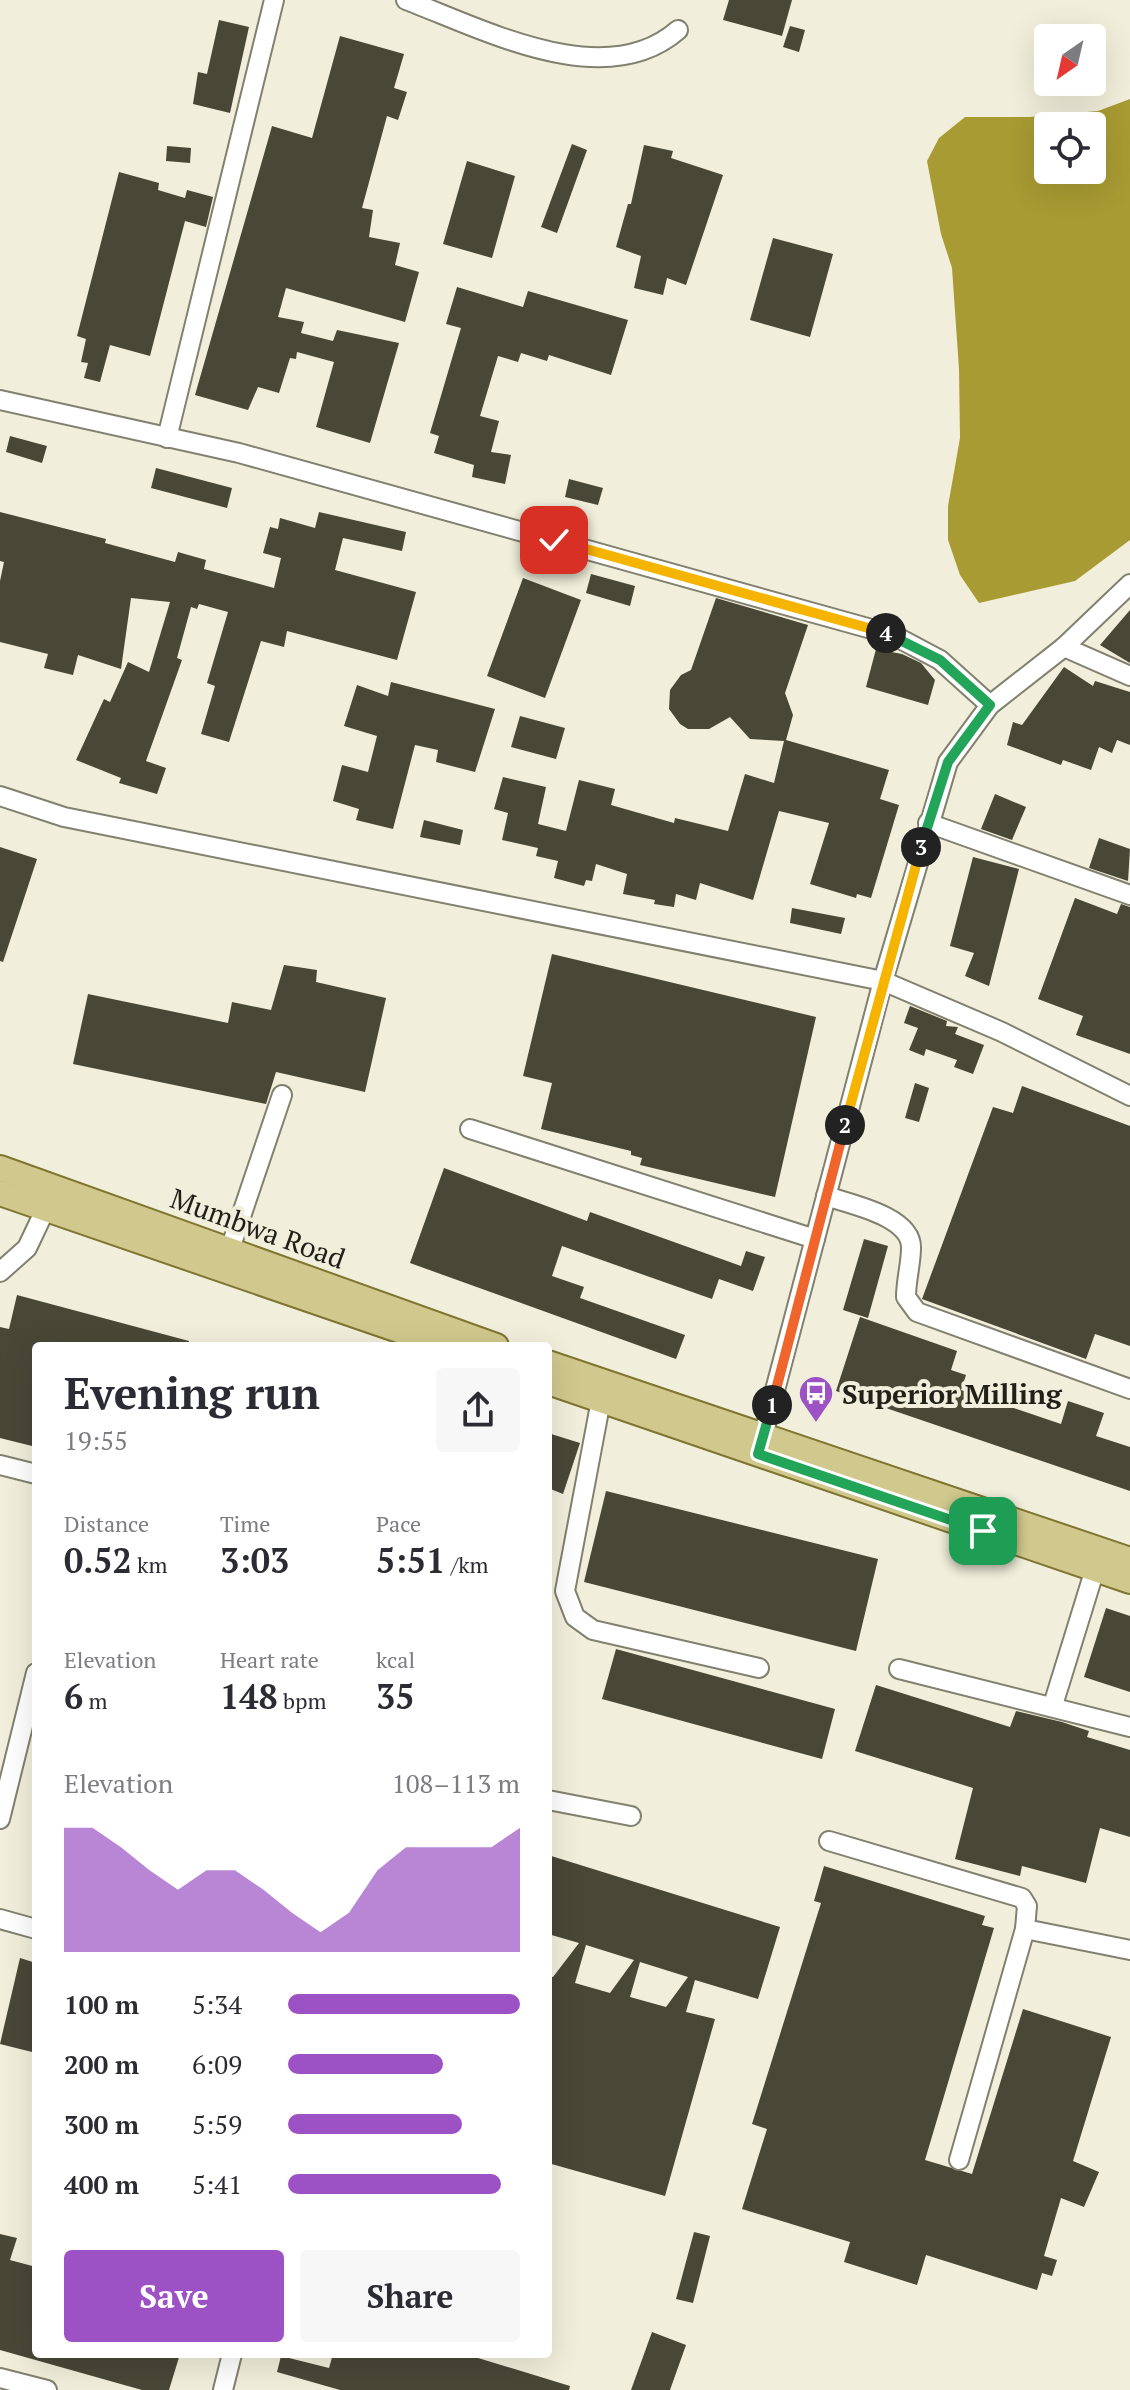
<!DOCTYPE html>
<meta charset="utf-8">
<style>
body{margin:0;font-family:"PT Serif",serif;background:#f7f7f7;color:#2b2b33;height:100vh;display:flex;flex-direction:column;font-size:30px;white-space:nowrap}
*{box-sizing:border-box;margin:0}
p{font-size:26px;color:#7c7c81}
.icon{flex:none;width:44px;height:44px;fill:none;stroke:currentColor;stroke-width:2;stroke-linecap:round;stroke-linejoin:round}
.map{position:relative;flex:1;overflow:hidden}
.panel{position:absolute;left:32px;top:1342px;width:520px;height:1016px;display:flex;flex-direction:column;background:#fff;border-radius:8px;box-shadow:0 8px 32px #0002}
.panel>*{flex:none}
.needle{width:52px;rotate:214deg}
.buttons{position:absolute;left:1034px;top:24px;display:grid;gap:16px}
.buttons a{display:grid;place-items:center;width:72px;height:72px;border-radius:8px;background:#fff;box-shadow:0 8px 32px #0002;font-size:40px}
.pin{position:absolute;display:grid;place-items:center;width:68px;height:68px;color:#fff;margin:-34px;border-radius:16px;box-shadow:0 4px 12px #0006}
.km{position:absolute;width:40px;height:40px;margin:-20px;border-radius:50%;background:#222;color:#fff;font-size:22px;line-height:40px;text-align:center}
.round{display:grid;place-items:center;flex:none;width:84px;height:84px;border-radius:8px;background:#f7f7f7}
.headline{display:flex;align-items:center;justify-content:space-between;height:136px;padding:0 32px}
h1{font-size:44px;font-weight:700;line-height:60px}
.figures{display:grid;grid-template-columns:repeat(3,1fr);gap:12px;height:136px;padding:8px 32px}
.figures div{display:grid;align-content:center}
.figures b{font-size:34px;font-weight:700}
.figures small{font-size:22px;font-weight:400}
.figures p{font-size:22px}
.chart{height:224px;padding:16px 32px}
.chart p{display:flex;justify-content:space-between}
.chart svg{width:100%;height:144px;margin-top:8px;fill:#9c52c4;opacity:.7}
.button{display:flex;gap:16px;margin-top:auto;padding:16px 32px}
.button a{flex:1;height:92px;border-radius:8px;background:#9c52c4;color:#fff;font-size:32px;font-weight:700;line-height:92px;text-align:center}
.button a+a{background:#f7f7f7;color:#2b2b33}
ul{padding:0 32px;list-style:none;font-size:26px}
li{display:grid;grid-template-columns:128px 96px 1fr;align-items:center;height:60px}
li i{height:20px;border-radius:10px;background:#9c52c4}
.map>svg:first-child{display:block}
</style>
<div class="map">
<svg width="1130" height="2390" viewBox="0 0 1130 2390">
<rect width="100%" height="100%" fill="#f1efdb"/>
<path fill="#a89b33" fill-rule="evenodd" d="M1130 99V540L1075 581 979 603 960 575 948 540V506L960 438 959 369 952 268 941 234 927 161 939 138 965 117H1030L1098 111ZM1048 126H1092V170H1048Z"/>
<g fill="#494736" fill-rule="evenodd">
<polygon points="729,0 792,0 782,36 723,20"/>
<polygon points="219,20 249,27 230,113 193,104 198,72 207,74"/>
<polygon points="790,26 805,30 799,52 783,47"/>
<polygon points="340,36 404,54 394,88 407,92 398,120 387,116 362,208 373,210 369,237 400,243 395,265 419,272 405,322 286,288 278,317 304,322 301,333 333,341 337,330 399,343 370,443 316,427 334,362 297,352 296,359 290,358 279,393 258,387 248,410 195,395 272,126 312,138"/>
<polygon points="572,144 587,150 557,233 541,227"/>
<polygon points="644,145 673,151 671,158 723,175 686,285 667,278 663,295 634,288 641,256 616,247 628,204 631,204"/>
<polygon points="167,146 191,148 190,163 166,161"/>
<polygon points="467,161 515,176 492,258 443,244"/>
<polygon points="119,172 159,183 158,190 185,198 187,190 213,197 206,227 185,221 150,356 110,345 100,382 84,378 88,363 81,362 86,339 77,336"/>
<polygon points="773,238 833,254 810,337 750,320"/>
<polygon points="457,287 523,307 528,291 628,320 611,375 549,355 547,361 521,353 518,362 498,356 480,416 499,421 491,452 511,455 505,484 472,477 474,465 434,453 439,436 430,433 461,328 446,324"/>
<polygon points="10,436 47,446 42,463 6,452"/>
<polygon points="156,468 232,488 227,508 151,488"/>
<polygon points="569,479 603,488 598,505 565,497"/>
<polygon points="0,512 106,539 105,543 175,562 178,552 206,560 204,569 274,588 281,558 263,553 270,527 278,529 280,518 315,528 319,512 406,532 402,551 343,538 335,570 416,592 397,660 287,631 284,647 261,641 229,742 201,734 215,686 207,683 228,612 199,604 197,609 191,607 177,658 182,660 146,761 166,768 157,794 119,783 121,778 76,760 104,699 110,702 128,662 149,672 170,602 131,598 121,669 78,655 73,675 44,668 48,654 0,642 0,581 4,562 0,561"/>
<polygon points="591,574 635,586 630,606 586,593"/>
<polygon points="523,578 581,600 545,698 487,676"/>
<polygon points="716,598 808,625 785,693 793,715 786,740 889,770 880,799 899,805 871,898 857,894 856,898 810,884 829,823 779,811 753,900 700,883 696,900 676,894 674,907 654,904 655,900 623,894 627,874 596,864 592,881 586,880 584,886 554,878 558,861 536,856 538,848 502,840 508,813 494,809 503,777 546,787 538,824 566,831 579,780 615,789 611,805 674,823 675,818 728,831 745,774 774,783 784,741 750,739 730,717 709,729 688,729 680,724 669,709 670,690 681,675 691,670"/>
<polygon points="1130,610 1130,663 1100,645"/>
<polygon points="876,649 902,654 921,663 935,680 928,705 866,687"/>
<polygon points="1064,667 1093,686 1095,681 1130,692 1130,745 1117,740 1112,753 1099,747 1091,770 1063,760 1061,765 1007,745 1013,722 1022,725"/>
<polygon points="391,682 495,709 475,772 436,762 438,750 415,745 393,829 356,820 359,809 333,801 342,765 368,772 377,736 344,726 357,685 388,696"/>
<polygon points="520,716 565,728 556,759 511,747"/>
<polygon points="995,794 1026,807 1012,840 981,829"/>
<polygon points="424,820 463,830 460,845 420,837"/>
<polygon points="1099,838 1130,849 1128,881 1089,868"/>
<polygon points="0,847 37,859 3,962 0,961"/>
<polygon points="973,857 1019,869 989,986 965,976 974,953 950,946"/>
<polygon points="1075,898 1117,914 1121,904 1130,907 1130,1054 1076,1035 1083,1016 1038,999"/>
<polygon points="792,908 845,918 841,934 790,923"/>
<polygon points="552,954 816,1017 775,1197 640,1165 642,1158 631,1155 631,1151 541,1129 552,1083 523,1076"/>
<polygon points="284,965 317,970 316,982 386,998 365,1092 276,1072 266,1104 73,1064 88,994 228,1023 232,1002 271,1010"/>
<polygon points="910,1006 947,1021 946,1026 958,1027 955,1034 984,1045 973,1074 954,1067 957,1060 926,1049 924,1056 909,1050 918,1028 904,1023"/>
<polygon points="915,1083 929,1088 919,1122 905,1118"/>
<polygon points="1022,1086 1130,1126 1130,1346 1095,1334 1086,1359 922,1299 993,1107 1013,1113"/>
<polygon points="444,1168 587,1221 590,1212 741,1266 746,1251 765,1257 753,1291 719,1279 712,1299 562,1246 552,1276 584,1287 580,1298 685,1335 676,1359 410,1263"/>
<polygon points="864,1239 888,1246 868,1318 843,1310"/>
<polygon points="17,1295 189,1341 188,1346 36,1346 36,1447 0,1438 0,1327 9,1329"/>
<polygon points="860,1317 957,1351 951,1370 966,1375 961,1390 1061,1424 1068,1401 1104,1413 1096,1436 1130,1447 1130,1491 836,1391"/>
<polygon points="548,1433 580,1443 563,1494 548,1488"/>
<polygon points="606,1491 878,1559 856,1651 584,1582"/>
<polygon points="1106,1608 1130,1616 1130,1692 1084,1677"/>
<polygon points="616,1649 835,1709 822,1759 602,1699"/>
<polygon points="876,1685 1010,1727 1016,1711 1062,1722 1089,1731 1087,1737 1130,1750 1130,1837 1100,1828 1086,1883 1022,1866 1020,1876 955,1859 973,1788 855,1751"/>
<path d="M548 1855 780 1927 758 1999 695 1980 686 2012 715 2019 665 2196 548 2163V1976L553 1977 579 1943 548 1934ZM586 1945 634 1960 610 1993 575 1983ZM640 1962 688 1977 666 2007 630 1997Z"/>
<polygon points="824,1866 985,1916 982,1925 994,1928 925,2160 972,2174 1023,2009 1111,2037 1073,2161 1099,2172 1084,2207 1061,2198 1044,2256 1057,2260 1052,2276 1042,2273 1037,2290 926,2255 917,2285 844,2262 850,2242 742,2209 767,2129 752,2124 821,1903 814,1901"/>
<polygon points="20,1958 36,1963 36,2053 0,2044"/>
<polygon points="694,2232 710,2236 693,2303 676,2299"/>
<polygon points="0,2234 17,2238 10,2260 36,2267 36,2354 180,2354 169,2390 142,2390 0,2350"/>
<polygon points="652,2332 686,2345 670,2390 631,2390"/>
<polygon points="333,2354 465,2354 570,2386 569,2390 340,2390 277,2372 281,2356 329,2368"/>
</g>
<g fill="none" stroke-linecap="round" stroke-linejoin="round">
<g stroke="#82806e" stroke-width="22">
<g id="minor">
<path d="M406 0C483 29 605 94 678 30"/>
<polyline points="0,400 239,453 893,635 940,660 990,705"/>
<polyline points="167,438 274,0"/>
<polyline points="1064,647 1130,676"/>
<polyline points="0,796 64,817 883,981 1002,1032 1130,1096"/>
<polyline points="928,823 1130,895"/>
<polyline points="470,1129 815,1239"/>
<path d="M826 1196C849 1204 912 1216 911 1248 911 1264 906 1280 906 1297L917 1312 1130 1389"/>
<polyline points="230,1249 282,1095"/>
<polyline points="0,1272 27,1248 46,1208"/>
<polyline points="601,1400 565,1591 575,1617 593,1630 759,1668"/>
<polyline points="760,1447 883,981 948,762 990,705 1064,647 1130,584"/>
<polyline points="0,1465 36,1474"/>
<polyline points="899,1669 1130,1727"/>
<polyline points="1053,1705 1095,1569"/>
<polyline points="548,1800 631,1816"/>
<polyline points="0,1819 36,1673"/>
<polyline points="829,1841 1022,1898 1027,1906 1025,1929"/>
<polyline points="0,1919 36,1929"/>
<polyline points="959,2160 1025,1929 1130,1950"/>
<polyline points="0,2378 47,2390"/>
<polyline points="223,2390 232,2354"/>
</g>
</g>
<g stroke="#7e7531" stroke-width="28">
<g id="major">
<polyline points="0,1168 496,1346"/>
<polyline points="0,1193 445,1346"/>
<polyline points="548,1363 1130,1560"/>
<polyline points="548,1382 1130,1581"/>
</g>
</g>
<use href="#minor" stroke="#fff" stroke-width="18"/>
<use href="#major" stroke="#d0c88c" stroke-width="24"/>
</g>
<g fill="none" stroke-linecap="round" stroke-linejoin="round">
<g stroke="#fff" stroke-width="16">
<polyline id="split-1" points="772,1405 758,1454 983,1531"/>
</g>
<g stroke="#fff" stroke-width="16">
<polyline id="split-2" points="772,1405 845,1125"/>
</g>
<g stroke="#fff" stroke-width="16">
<polyline id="split-3" points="845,1125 921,847"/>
</g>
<g stroke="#fff" stroke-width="16">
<polyline id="split-4" points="886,633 940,660 990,705 948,762 921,847"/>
</g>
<g stroke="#fff" stroke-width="16">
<polyline id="split-5" points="554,540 886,633"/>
</g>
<use href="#split-1" stroke="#22a559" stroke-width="10"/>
<use href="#split-2" stroke="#f0652b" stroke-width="10"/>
<use href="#split-3" stroke="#f5b400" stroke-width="10"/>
<use href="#split-4" stroke="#22a559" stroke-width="10"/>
<use href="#split-5" stroke="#f5b400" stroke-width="10"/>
</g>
<defs>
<g id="bus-pin" transform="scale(1.8)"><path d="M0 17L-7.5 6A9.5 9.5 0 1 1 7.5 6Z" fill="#9c52c4" stroke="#f1efdb"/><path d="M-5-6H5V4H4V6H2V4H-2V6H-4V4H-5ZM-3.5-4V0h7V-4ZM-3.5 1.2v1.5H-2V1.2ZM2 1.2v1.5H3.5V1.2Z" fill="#fff"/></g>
</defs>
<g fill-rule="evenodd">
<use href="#bus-pin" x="816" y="1393"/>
</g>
<g text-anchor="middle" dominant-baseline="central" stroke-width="8" stroke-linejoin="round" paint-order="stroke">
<g font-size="28" fill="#201f18" stroke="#f1efdb">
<text transform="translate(258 1228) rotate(20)">Mumbwa Road</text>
</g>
<g font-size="28" font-weight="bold" fill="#201f18" stroke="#f1efdb" text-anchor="start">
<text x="842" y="1393">Superior Milling</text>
</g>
</g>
</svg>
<div class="buttons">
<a><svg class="needle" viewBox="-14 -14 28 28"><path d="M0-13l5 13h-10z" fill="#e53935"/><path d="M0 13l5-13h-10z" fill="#7c7c81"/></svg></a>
<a><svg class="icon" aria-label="locate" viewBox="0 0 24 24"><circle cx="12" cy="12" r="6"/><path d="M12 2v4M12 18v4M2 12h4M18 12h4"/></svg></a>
</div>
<div class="pin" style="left:983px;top:1531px;background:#1e9e55"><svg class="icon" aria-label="arrive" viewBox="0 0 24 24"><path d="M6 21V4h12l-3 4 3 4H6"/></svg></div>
<div class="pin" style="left:554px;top:540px;background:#d93025"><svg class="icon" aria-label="check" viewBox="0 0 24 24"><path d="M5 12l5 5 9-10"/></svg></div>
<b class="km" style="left:772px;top:1405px">1</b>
<b class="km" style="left:845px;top:1125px">2</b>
<b class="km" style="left:921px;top:847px">3</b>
<b class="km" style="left:886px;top:633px">4</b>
<section class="panel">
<div class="headline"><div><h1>Evening run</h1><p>19:55</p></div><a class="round"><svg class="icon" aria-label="share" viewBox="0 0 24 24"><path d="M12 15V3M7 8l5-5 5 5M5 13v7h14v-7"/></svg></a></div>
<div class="figures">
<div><p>Distance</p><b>0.52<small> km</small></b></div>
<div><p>Time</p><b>3:03</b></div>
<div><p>Pace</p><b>5:51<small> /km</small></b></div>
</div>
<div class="figures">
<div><p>Elevation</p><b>6<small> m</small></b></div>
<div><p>Heart rate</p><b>148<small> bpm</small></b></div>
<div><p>kcal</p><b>35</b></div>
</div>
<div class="chart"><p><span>Elevation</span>108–113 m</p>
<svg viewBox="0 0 160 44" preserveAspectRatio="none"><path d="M0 44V6L10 6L20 12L30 19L40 25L50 19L60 19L70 25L80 32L90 38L100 32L110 19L120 12L130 12L140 12L150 12L160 6V44z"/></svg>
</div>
<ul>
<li><b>100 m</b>5:34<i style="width:100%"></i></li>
<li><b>200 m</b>6:09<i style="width:67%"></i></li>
<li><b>300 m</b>5:59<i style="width:75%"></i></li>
<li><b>400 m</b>5:41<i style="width:92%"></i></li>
</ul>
<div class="button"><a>Save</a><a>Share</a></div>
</section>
</div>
